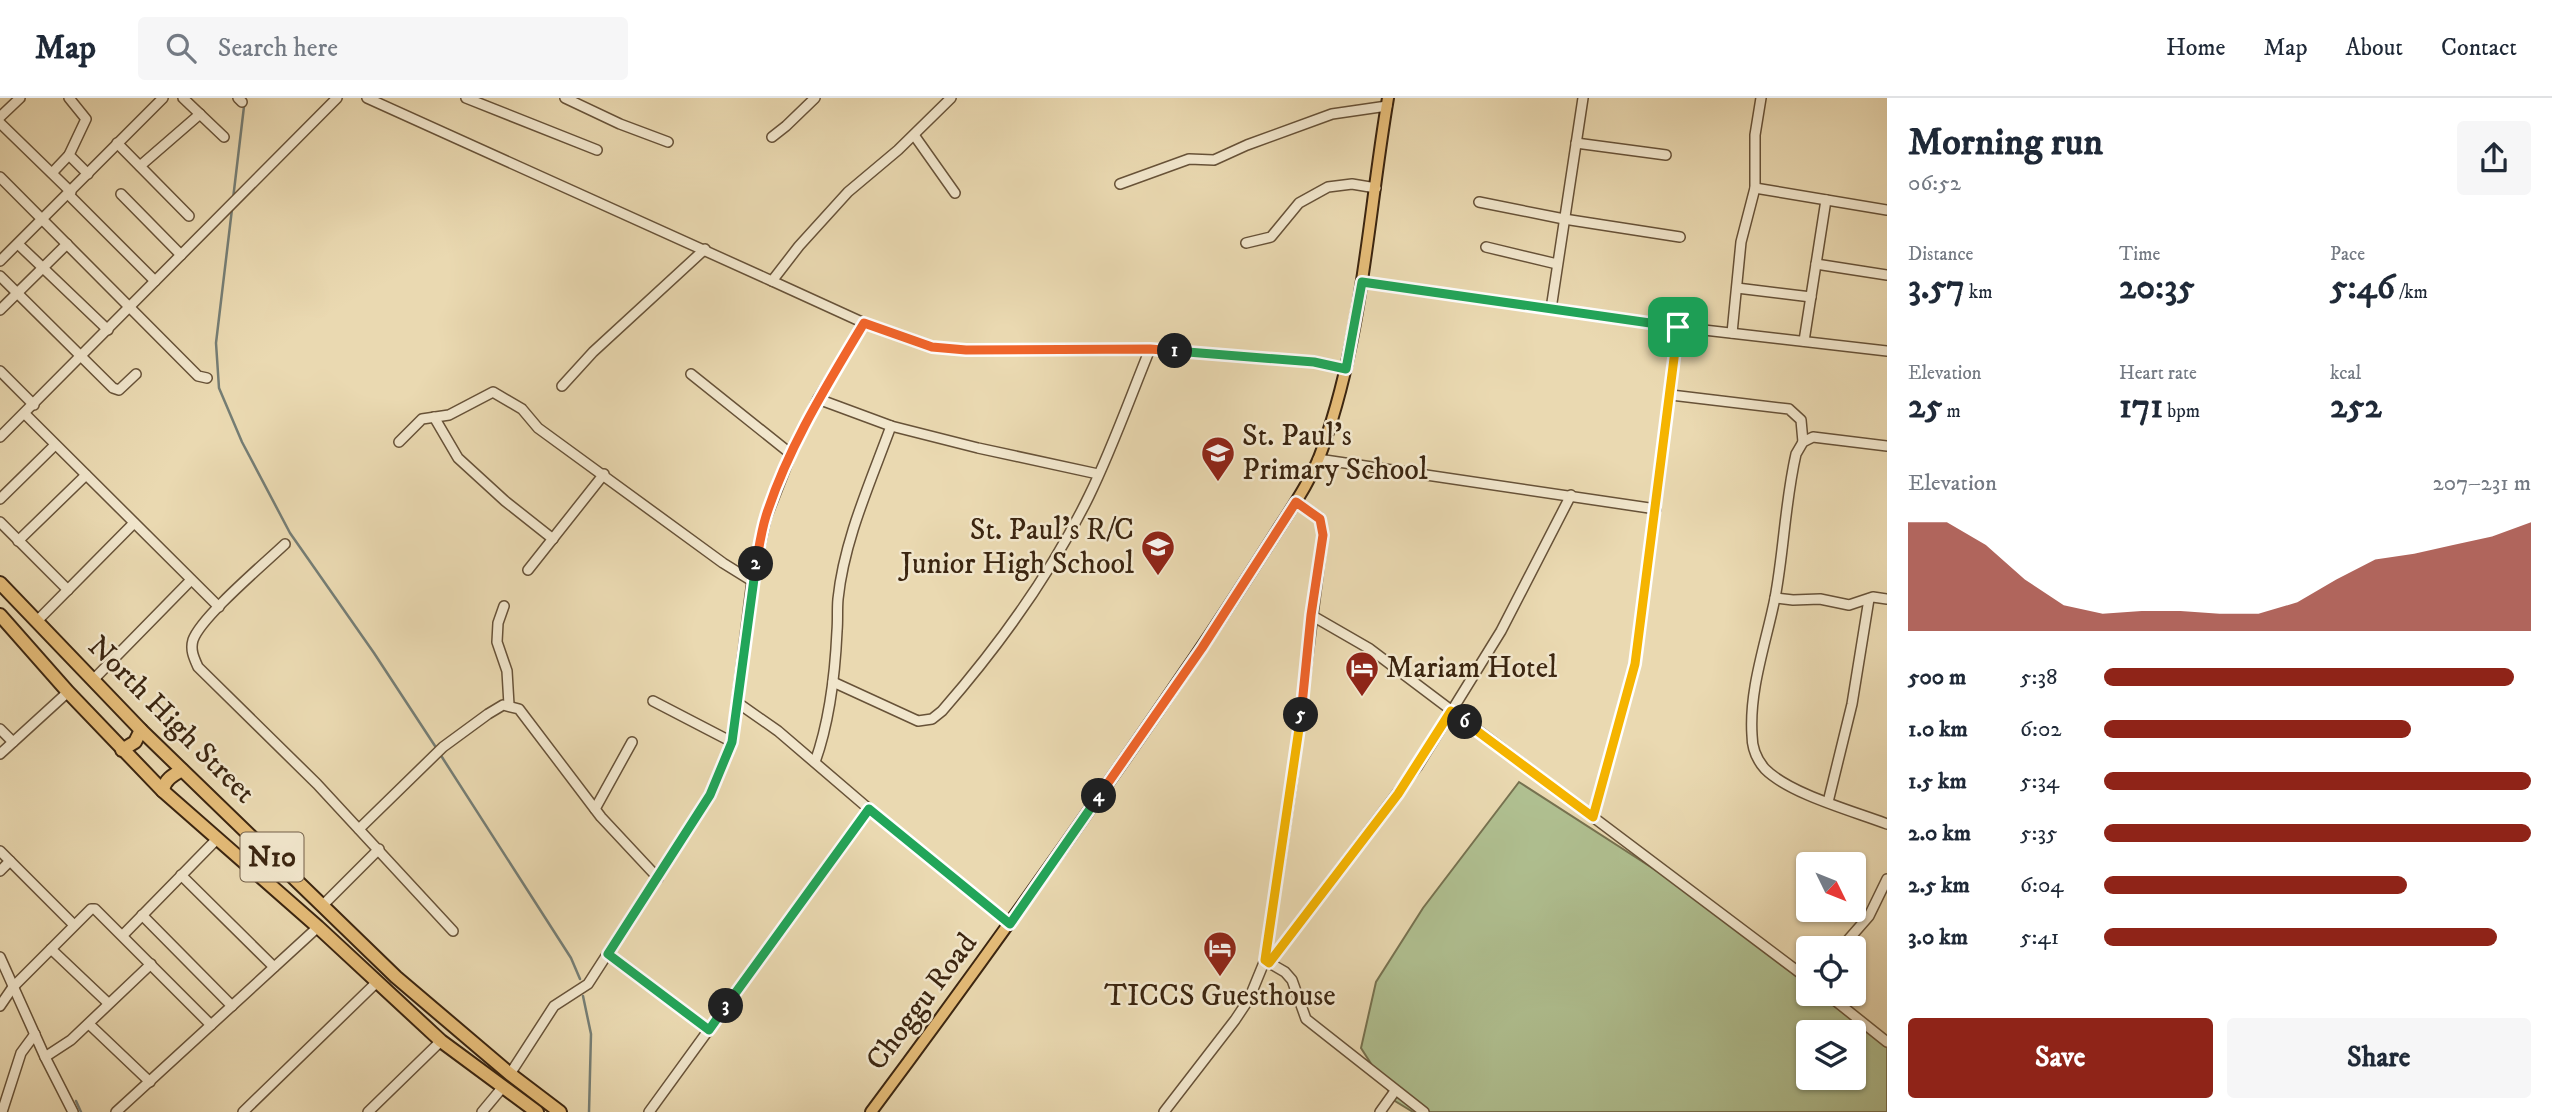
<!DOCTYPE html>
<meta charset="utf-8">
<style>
body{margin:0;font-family:"IM FELL DW Pica",serif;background:#f6f6f7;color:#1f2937;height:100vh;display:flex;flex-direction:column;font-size:26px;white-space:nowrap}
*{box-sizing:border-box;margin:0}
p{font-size:23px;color:#747a83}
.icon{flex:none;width:38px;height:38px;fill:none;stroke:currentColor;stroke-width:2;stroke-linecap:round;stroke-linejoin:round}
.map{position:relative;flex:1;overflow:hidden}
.side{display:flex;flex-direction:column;background:#fff;width:665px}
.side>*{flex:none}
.needle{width:46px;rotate:133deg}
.fabs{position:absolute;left:1796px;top:754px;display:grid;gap:14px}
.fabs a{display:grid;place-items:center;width:70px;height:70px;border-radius:7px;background:#fff;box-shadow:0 2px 5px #0004;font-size:35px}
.pin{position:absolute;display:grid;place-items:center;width:60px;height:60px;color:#fff;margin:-30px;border-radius:14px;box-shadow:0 4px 10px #0006}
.km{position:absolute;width:35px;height:35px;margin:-18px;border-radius:50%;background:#222;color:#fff;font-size:19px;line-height:35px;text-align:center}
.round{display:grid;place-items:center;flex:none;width:74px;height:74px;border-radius:7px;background:#f6f6f7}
.headline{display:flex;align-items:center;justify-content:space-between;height:119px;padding:0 21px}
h1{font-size:38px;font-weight:700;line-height:52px}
.metrics{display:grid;grid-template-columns:repeat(3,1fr);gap:10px;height:119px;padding:7px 21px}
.metrics div{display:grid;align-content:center}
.metrics b{font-size:35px;font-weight:700}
.metrics small{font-size:19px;font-weight:400}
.metrics p{font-size:19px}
.chart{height:196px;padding:14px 21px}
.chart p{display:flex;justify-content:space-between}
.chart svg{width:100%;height:126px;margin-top:7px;fill:#8f2418;opacity:.7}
.button{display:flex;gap:14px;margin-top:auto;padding:14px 21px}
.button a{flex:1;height:80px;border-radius:7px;background:#8f2418;color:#fff;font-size:28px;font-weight:700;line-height:80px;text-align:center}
.button a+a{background:#f6f6f7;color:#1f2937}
ul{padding:0 21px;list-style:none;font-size:23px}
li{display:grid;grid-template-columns:112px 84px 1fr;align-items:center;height:52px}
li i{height:18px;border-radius:9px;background:#8f2418}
header{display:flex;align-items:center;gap:42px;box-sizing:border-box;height:98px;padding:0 35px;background:#fff;border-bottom:2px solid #e0e1e3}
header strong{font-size:33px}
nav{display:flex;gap:38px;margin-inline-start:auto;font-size:24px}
.search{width:490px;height:63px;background:#f6f6f7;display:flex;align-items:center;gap:18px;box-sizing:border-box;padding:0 24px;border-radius:7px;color:#747a83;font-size:26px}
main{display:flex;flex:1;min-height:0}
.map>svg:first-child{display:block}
</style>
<header>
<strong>Map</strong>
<div class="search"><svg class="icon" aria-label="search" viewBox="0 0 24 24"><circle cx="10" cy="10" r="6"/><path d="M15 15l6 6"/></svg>Search here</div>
<nav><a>Home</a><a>Map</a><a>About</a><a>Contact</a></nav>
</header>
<main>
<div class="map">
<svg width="1887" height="1014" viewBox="0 0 1887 1014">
<rect width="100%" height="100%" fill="#ead9b1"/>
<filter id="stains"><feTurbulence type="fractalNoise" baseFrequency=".00286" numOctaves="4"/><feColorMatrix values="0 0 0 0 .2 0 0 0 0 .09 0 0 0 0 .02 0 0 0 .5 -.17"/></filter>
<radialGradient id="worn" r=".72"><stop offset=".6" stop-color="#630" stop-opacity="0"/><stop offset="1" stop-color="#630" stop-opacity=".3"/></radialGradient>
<path fill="#b0c091" stroke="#767250" stroke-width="2" fill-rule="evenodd" d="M1519 684 1671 782 1808 887V896H1819L1887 949V1014H1413L1395 1003 1361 950 1376 884 1423 810ZM1808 934H1853V980H1808Z"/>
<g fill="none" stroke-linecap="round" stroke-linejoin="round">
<g stroke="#757d74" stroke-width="2.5">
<polyline points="233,101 245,0"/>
<polyline points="232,111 216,245 219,290 242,344 290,435 374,555 437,651"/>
<polyline points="440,656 571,860 580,881"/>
<polyline points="583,898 591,936 589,1014"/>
<polyline points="76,1003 81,1014"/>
</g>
<g stroke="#675238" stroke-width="12">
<g id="minor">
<polyline points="69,0 86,21 69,57 88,76"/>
<polyline points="183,0 224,39"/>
<polyline points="238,0 242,4"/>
<polyline points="367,0 772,183 799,148 848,94 898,52 951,0"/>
<polyline points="466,0 597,52"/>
<polyline points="565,0 620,26 668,44"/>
<polyline points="0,19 20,0"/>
<polyline points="0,25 71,94"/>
<polyline points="914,37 955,95"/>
<polyline points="772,39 786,28 815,0"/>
<polyline points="117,45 189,118"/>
<polyline points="1576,45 1666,57"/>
<polyline points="140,68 200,16"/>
<polyline points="52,75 69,57"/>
<polyline points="0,79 198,278 207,280"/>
<polyline points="1120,86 1189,61 1214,62 1247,47 1332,16 1387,8"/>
<polyline points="1755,90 1887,112"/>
<polyline points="121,96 181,157"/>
<polyline points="69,97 155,183"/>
<polyline points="1479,104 1564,121 1680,139"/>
<polyline points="1246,145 1271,139 1299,105 1328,89 1352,86 1376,90"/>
<polyline points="18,146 108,232"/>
<polyline points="1486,149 1557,166"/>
<polyline points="0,163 163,0"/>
<polyline points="1816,166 1887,177"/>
<polyline points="0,178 113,290 119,292 136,276"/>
<polyline points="772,183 864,225 932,249 966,252 1150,251 1314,264 1346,271"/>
<polyline points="1362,184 1678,229 1887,253"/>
<polyline points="1737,190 1811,199"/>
<polyline points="1551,211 1583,0"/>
<polyline points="0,212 67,146"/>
<polyline points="1732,235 1741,144 1755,90 1755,37 1761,0"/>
<polyline points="1804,243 1826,102"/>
<polyline points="0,273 34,307"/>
<polyline points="691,276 791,356"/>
<polyline points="562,288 593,254 705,151"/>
<polyline points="1671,297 1789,311 1801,322 1803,344"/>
<polyline points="818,301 891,328 978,350 1098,376"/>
<polyline points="25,316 219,509"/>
<polyline points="434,319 458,360 505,403 553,441"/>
<polyline points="0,339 337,0"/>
<polyline points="399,344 422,321 449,317 493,294 522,311 538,330 723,465 752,483"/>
<path d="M1887 348 1813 339 1803 344 1796 356C1785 404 1784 452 1775 500 1766 545 1749 591 1752 637 1752 650 1757 662 1765 671 1790 696 1853 713 1887 726"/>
<polyline points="1318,361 1656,411"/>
<polyline points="0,401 55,347"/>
<polyline points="0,424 68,492"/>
<polyline points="18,443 86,377"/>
<path d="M285 446C264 466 201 519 193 542 190 552 194 560 198 569L317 686 453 833"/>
<polyline points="528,472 604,376"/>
<polyline points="1775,500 1793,502 1820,501 1849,507 1873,499 1887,501"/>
<polyline points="504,508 498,525 497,544 507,573 509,607"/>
<polyline points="1311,517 1370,551 1808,881"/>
<polyline points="37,523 134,425"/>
<polyline points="93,582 191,482"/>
<path d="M833 584 918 623 932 621 942 613C997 550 1052 474 1089 398 1112 351 1130 300 1150 251"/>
<polyline points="653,603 732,644"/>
<polyline points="738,605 778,633 869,711 1010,826"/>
<polyline points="0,631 13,644"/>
<polyline points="0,656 68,594"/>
<path d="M815 664C830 622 835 578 837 533 838 522 837 512 838 501 844 442 871 383 891 328"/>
<polyline points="1828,704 1852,606 1869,501"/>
<polyline points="595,711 632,644"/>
<polyline points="1593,719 1635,566 1678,229"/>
<polyline points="359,731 443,649 488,616 503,607 519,611 601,719 658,780"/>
<polyline points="0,753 74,827"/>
<polyline points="0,773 10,763"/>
<polyline points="181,777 274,869"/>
<polyline points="323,807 379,751"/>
<polyline points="142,817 232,908"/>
<polyline points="123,837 217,741"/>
<polyline points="1841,850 1869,818 1887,781"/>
<polyline points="51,851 108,905"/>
<polyline points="608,856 709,932"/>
<polyline points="0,859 45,959 73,1014"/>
<polyline points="1266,863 1285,874 1292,882 1306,921 1424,1014"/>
<polyline points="1269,865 1417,669 1501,533 1571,397"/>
<polyline points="1827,896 1887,944"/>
<polyline points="0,908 13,889 91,811 95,811 211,927"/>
<polyline points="89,926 150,984"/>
<polyline points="45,959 71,942 151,866"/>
<polyline points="510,976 554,908 588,886 710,697 732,644 752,483 766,420 791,356 818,301 864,225"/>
<polyline points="2,1014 21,955 35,936"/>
<polyline points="116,1014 318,829"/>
<polyline points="243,1014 377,884"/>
<polyline points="368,1014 441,943"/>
<polyline points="482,1014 502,990"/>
<polyline points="649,1014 869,711"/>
<polyline points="1164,1014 1235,922 1249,901 1265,862 1292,683 1323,437 1320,420 1296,404"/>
<polyline points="1380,1014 1395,993"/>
</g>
</g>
<g stroke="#3b2510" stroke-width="14">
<path id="major" d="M871 1014C979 869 1084 722 1186 572 1216 529 1244 485 1272 441 1291 411 1312 382 1323 349 1363 237 1368 117 1388 0"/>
</g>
<g stroke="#3b2510" stroke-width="16">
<g id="highway">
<polyline points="0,485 141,632 396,879 510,976 560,1014"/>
<polyline points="0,517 68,594 163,693 318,829 441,943 537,1014"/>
<polyline points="122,652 135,644 141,632"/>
<path d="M163 693C164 682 173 677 182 672"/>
</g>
</g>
<use href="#minor" stroke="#f1e6cc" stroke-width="9"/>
<use href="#major" stroke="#e5bc78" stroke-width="10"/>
<use href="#highway" stroke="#e5bc78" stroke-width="12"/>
</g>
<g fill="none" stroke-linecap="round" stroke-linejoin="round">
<g stroke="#fff" stroke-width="14">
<polyline id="split-1" points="1175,253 1314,264 1346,271 1362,184 1678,229"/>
</g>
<g stroke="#fff" stroke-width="14">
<path id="split-2" d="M756 466C759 450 761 434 766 418 788 349 827 287 864 225L932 249 966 252 1150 251 1175 253"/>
</g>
<g stroke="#fff" stroke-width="14">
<polyline id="split-3" points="726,908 709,932 608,856 710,697 732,644 756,466"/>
</g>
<g stroke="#fff" stroke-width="14">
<polyline id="split-4" points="726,908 869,711 1010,826 1099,698"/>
</g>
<g stroke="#fff" stroke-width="14">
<polyline id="split-5" points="1099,698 1202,550 1296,404 1320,421 1323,437 1311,517 1301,617"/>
</g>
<g stroke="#fff" stroke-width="14">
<polyline id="split-6" points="1301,617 1265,862 1269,865 1398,696 1451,613 1465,624"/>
</g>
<g stroke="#fff" stroke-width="14">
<polyline id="split-7" points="1465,624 1593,719 1635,566 1678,229"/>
</g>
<use href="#split-1" stroke="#22a559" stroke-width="9"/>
<use href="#split-2" stroke="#f0652b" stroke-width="9"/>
<use href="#split-3" stroke="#22a559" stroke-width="9"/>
<use href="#split-4" stroke="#22a559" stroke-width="9"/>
<use href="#split-5" stroke="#f0652b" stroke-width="9"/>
<use href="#split-6" stroke="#f5b400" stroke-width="9"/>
<use href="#split-7" stroke="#f5b400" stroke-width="9"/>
</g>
<defs>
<g id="school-pin" transform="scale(1.75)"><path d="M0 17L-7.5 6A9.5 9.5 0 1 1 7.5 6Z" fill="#8f2418" stroke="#f1e6cc"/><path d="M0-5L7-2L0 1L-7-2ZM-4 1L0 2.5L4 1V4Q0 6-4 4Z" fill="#fff"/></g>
<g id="hotel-pin" transform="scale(1.75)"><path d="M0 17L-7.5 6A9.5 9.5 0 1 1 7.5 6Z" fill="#8f2418" stroke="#f1e6cc"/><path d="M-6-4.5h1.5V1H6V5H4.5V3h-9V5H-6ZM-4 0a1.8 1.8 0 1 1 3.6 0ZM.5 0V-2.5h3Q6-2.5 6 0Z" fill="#fff"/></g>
</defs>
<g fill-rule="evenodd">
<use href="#school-pin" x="1218" y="355"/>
<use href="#school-pin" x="1158" y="449"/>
<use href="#hotel-pin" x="1362" y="570"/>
<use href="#hotel-pin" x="1220" y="850"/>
</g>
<g text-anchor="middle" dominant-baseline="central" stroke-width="5" stroke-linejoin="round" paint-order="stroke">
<rect fill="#f1e6cc" stroke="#725f48" stroke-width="2" x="240.5" y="734.5" width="63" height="49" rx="5"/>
<g font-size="28" font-weight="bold" fill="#3b2510">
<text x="272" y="759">N10</text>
</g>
<g font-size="30" fill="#3b2510" stroke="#f1e6cc" text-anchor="start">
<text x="1242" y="338">St. Paul's<tspan x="1242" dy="34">Primary School</tspan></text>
<text x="1134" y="432" text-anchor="end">St. Paul's R/C<tspan x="1134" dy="34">Junior High School</tspan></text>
<text x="1386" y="570">Mariam Hotel</text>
<text x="1220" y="898" text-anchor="middle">TICCS Guesthouse</text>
</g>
<g font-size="30" fill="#3b2510" stroke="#f1e6cc">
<text transform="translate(171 622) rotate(45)">North High Street</text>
<text transform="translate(922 904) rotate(-53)">Choggu Road</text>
</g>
</g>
<rect width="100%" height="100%" filter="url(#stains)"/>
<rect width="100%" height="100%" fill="url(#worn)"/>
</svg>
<div class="fabs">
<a><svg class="needle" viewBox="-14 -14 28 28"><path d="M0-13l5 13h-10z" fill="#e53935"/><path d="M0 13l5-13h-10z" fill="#747a83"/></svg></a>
<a><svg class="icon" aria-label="locate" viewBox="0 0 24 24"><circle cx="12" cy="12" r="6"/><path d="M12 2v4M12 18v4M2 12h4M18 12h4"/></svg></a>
<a><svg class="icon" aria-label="layers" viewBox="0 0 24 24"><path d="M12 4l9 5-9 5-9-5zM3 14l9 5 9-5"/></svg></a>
</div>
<div class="pin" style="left:1678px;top:229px;background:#1e9e55"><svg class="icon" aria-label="arrive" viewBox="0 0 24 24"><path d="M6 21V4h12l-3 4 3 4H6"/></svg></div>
<b class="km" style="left:1175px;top:253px">1</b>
<b class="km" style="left:756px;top:466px">2</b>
<b class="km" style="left:726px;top:908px">3</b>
<b class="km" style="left:1099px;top:698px">4</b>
<b class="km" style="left:1301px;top:617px">5</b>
<b class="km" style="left:1465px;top:624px">6</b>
</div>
<section class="side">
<div class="headline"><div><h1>Morning run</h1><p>06:52</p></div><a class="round"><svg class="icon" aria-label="share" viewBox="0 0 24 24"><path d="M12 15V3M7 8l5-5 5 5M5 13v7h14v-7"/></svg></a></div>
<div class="metrics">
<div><p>Distance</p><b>3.57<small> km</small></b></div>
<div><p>Time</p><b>20:35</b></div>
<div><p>Pace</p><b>5:46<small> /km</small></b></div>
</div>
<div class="metrics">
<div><p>Elevation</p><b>25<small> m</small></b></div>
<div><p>Heart rate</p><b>171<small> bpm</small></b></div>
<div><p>kcal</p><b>252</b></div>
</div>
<div class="chart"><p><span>Elevation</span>207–231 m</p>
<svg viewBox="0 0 160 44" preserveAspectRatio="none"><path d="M0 44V6L10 6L20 14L30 26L40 35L50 38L60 37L70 37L80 38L90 38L100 34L110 26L120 19L130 17L140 14L150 11L160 6V44z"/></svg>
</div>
<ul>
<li><b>500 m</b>5:38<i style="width:96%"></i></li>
<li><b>1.0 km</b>6:02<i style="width:72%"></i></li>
<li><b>1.5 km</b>5:34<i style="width:100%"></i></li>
<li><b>2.0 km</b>5:35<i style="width:100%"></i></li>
<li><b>2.5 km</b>6:04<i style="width:71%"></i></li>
<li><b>3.0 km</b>5:41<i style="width:92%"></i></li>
</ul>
<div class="button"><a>Save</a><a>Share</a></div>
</section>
</main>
